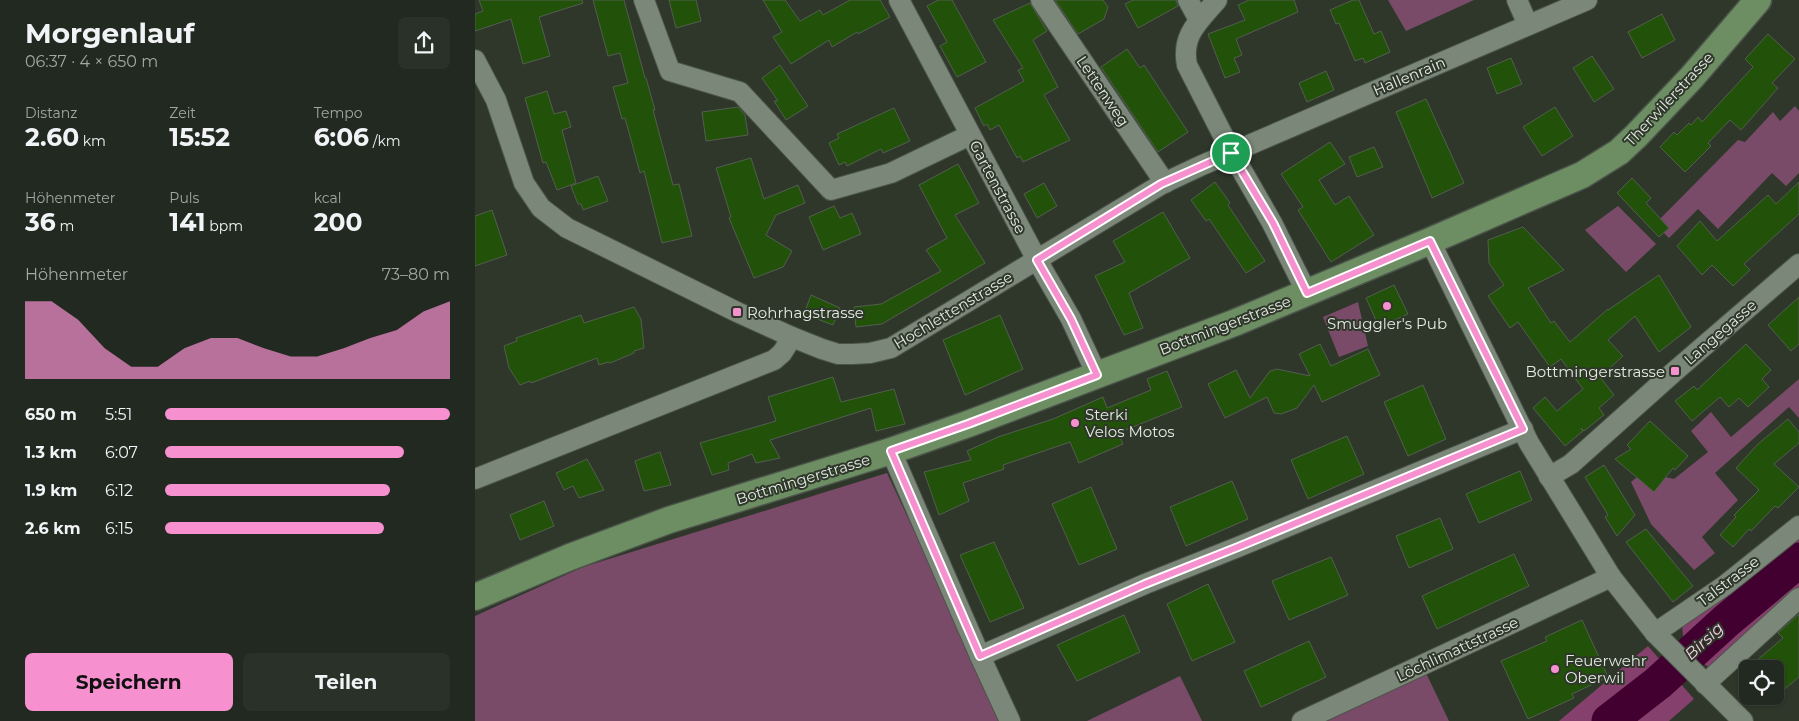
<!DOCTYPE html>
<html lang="de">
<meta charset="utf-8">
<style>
body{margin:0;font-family:Montserrat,sans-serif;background:#2a3129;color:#f1f3f6;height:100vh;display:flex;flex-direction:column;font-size:19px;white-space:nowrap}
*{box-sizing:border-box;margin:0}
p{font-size:16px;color:#a2a6a5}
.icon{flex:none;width:28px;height:28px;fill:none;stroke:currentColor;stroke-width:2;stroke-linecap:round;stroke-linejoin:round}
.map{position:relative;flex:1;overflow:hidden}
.drawer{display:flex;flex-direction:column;background:#222920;width:475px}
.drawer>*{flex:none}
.controls{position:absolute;left:1264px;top:660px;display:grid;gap:10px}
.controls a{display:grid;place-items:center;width:45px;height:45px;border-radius:8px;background:#222920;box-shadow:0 1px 4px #0004,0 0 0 1px #3f453e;font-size:25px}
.pin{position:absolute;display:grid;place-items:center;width:42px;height:42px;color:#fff;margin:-21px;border:2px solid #fff;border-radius:50%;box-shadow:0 1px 5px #0007}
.round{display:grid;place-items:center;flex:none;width:52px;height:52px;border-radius:8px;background:#2a3129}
.summary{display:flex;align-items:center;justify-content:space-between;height:85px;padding:0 25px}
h1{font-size:28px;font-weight:700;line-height:38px}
.metrics{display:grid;grid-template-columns:repeat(3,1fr);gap:8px;height:85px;padding:5px 25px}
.metrics div{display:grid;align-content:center}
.metrics b{font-size:25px;font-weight:700}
.metrics small{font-size:14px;font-weight:400}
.metrics p{font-size:14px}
.chart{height:140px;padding:10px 25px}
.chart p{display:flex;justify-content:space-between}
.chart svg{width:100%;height:90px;margin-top:5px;fill:#f690cf;opacity:.7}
.action{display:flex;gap:10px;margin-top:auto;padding:10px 25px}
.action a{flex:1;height:58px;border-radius:8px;background:#f690cf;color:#111;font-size:20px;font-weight:700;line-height:58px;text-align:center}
.action a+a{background:#2a3129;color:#f1f3f6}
ul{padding:0 25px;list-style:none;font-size:16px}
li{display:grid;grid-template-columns:80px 60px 1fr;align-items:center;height:38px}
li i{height:12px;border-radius:6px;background:#f690cf}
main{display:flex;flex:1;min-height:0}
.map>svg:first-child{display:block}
</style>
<main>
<section class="drawer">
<div class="summary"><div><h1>Morgenlauf</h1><p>06:37 · 4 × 650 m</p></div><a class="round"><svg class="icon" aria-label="share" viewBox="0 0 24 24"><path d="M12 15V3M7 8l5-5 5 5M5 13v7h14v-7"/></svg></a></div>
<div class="metrics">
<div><p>Distanz</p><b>2.60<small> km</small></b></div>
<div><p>Zeit</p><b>15:52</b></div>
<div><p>Tempo</p><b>6:06<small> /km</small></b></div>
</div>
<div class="metrics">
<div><p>Höhenmeter</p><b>36<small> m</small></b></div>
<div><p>Puls</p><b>141<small> bpm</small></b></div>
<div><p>kcal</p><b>200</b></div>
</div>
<div class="chart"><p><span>Höhenmeter</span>73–80 m</p>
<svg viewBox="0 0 160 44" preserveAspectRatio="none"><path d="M0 44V6L10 6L20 15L30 29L40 38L50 38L60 29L70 24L80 24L90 29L100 33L110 33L120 29L130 24L140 20L150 11L160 6V44z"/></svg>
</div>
<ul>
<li><b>650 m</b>5:51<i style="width:100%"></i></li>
<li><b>1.3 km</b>6:07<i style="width:84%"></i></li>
<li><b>1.9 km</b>6:12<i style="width:79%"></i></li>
<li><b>2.6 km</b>6:15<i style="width:77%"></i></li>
</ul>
<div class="action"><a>Speichern</a><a>Teilen</a></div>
</section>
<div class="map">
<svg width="1324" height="721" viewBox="0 0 1324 721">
<rect width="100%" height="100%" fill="#2e372a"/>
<g fill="#7a4b68">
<polygon points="913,0 999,0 931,31"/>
<polygon points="1320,106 1324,111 1324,173 1311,186 1297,173 1243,229 1223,209 1194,238 1180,224 1263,140 1270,142 1298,112 1305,121"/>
<polygon points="1143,206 1181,244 1151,272 1110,230"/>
<polygon points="883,302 893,346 864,357 848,317"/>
<polygon points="1324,379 1324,418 1314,407 1240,473 1263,500 1227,537 1240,553 1219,570 1176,524 1156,482 1168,472 1199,479 1233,452 1216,431 1236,412 1256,437"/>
<polygon points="412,473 528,721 0,721 0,616 108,567"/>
<polygon points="951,673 974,721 848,721"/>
<polygon points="705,676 727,721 612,721"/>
</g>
<g fill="#86406d">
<polygon points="1324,538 1324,590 1236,669 1209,649 1207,624"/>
<polygon points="1173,646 1219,699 1194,721 1084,721"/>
</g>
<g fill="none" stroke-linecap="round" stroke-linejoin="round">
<polyline stroke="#420030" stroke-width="35" points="1134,721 1183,683 1251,621 1324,560"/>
</g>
<g fill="#225109" stroke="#535e50">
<polygon points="4,0 107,0 108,3 64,17 75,56 48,64 36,19 0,31 0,14 8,11"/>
<polygon points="118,0 149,0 170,78 171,78 180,110 178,110 198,185 204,184 217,236 187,243 169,171 165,173 150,118 147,119 138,87 153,83 145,53 133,56"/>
<polygon points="194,0 221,0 226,21 201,28"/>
<polygon points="288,0 310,0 325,21 345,10 348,15 375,0 405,0 415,17 383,34 382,32 357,47 354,40 316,64 298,37 307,32"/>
<polygon points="463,0 477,0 511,62 482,77 465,46 472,42 452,6"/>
<polygon points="580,0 628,0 633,7 629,19 603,34"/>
<polygon points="658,0 701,0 703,6 663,28 650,4"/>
<polygon points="774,0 819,0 823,12 761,39 767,55 759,58 765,72 750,78 733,34 770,20 763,5"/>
<polygon points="878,0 884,0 899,34 906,31 915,52 890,63 888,58 880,61 864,23 861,24 855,10"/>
<polygon points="555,3 572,31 558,40 583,87 569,95 595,140 548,162 545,156 542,158 524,125 515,130 512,124 509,126 500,108 549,81 543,70 548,68 518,20"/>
<polygon points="1187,14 1200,40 1167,58 1153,32"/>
<polygon points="1293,34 1320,59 1297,83 1303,88 1266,130 1255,120 1233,143 1236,146 1210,172 1185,147 1199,132 1202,135 1214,123 1216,125 1223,117 1227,122 1278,67 1270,59"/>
<polygon points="652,49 665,68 669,65 713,132 683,152 626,67"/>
<polygon points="1117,56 1139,89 1119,102 1098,68"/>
<polygon points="1036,58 1047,84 1022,94 1012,68"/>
<polygon points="305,65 333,106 311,120 299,101 303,101 287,78"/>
<polygon points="851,71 859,90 832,102 824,83"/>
<polygon points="72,91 79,114 91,111 96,127 87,130 101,183 82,190 71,162 68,163 50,98"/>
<polygon points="951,99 989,183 957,198 921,112"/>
<polygon points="263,107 270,115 273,135 231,141 227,112"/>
<polygon points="1080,107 1098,136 1067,156 1048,127"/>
<polygon points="419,108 435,141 408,153 406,149 372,166 370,162 364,165 354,143 364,138 362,134"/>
<polygon points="855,142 870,164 844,180 860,205 874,196 899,235 856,262 823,210 828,207 806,174"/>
<polygon points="899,147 908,167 882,177 874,157"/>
<polygon points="276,158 289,199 323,185 330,203 301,215 291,235 317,251 308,267 279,278 254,218 256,217 241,168"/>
<polygon points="483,164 504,203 480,215 510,263 407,324 381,327 379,307 406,304 466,271 451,250 472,238 444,185"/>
<polygon points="123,176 133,201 108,210 106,204 103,204 96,186"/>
<polygon points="1157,178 1176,198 1171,203 1194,228 1184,237 1142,193"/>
<polygon points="740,182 755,203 753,205 790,261 771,273 734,219 731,221 716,200"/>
<polygon points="1324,182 1324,214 1269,264 1275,270 1258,286 1237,265 1227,275 1202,246 1225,221 1242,241 1293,195 1301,204"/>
<polygon points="569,183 582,206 562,218 549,194"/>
<polygon points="359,206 365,218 377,213 386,234 348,250 334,217"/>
<polygon points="17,210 32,255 0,266 0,216"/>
<polygon points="688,212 715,258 654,293 668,328 649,335 620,276 650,262 638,241"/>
<polygon points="1048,227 1089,270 1053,288 1076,323 1079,321 1095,342 1133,309 1133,310 1184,275 1216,327 1184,352 1160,316 1133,340 1148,356 1125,377 1139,395 1124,408 1129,415 1109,431 1106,428 1108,431 1090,446 1058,408 1070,397 1082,411 1108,389 1086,359 1075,367 1043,322 1035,328 1013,296 1029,285 1014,263 1013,240"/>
<polygon points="919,285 933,314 904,327 891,298"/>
<polygon points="336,295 365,308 358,325 329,314"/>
<polygon points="1324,297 1324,344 1316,351 1293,325"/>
<polygon points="159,307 166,319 169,348 159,351 159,353 135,363 133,362 124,365 122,358 56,383 55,381 45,385 34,368 29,346 42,341 41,338 106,315 109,323"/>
<polygon points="525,315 548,369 490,395 468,340"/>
<polygon points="845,344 856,366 893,349 905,375 847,402 839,385 822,408 806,414 799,413 792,397 750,418 733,384 761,370 775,398 795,371 802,369 835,376 824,354"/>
<polygon points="1271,344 1296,370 1287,379 1294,387 1273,407 1264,398 1254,407 1245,397 1217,421 1200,401 1219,386 1222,390"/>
<polygon points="692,371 707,407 643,433 648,444 604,463 595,442 528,465 529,469 488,483 494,501 464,515 449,472 496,460 492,451 523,437 578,419 628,397 632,408 676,390 672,379"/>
<polygon points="358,377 366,402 419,389 430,424 401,431 396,408 295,440 305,458 281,463 277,454 253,463 254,470 237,475 225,443 301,421 293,397"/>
<polygon points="948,385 971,439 933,456 909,402"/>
<polygon points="1313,419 1324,432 1324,443 1299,464 1324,487 1303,508 1300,506 1276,531 1274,529 1258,547 1245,535 1261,517 1259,515 1284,490 1261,468 1283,444"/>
<polygon points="1175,421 1213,456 1200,470 1198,468 1179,492 1140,459 1156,449 1152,445"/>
<polygon points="872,436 889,474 833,499 816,460"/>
<polygon points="185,452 196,485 169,491 160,461"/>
<polygon points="112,459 129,490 104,498 98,486 89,490 81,473"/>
<polygon points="1129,465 1160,515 1142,536 1130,517 1133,515 1110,477"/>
<polygon points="1045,471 1057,500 1004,523 991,494"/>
<polygon points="757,481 773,519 711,546 695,507"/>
<polygon points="616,487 642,549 604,565 577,504"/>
<polygon points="69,501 79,526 45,540 35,515"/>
<polygon points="965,518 978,549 934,568 921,536"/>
<polygon points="1171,529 1218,586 1198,602 1151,542"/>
<polygon points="519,542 549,608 515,622 485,555"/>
<polygon points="1039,554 1054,586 962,629 947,596"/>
<polygon points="856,557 873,595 814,620 797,581"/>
<polygon points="733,584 760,642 717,661 692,604"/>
<polygon points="1324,614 1324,677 1306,692 1300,685 1300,669 1286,669 1280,662 1308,638 1303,633"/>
<polygon points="649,615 665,652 602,681 582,645"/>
<polygon points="1107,620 1133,677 1097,694 1099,698 1053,719 1026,661 1072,641 1070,637"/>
<polygon points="834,641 851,677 786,707 769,671"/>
</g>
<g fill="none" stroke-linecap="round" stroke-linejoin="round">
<g stroke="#4b5449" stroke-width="22">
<g id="minor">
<polyline points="169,0 195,71 265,92 356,190 416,173 495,135"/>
<polyline points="424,0 562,260 596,319 622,375"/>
<polyline points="566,0 690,183"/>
<polyline points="713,0 724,20"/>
<path d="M742 0C724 21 706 35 712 65L757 153 797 223 832 293"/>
<polyline points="1042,0 1053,25"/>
<polyline points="0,60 21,100 49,183 66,208 92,228 262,312 317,337 347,349 363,354 378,354 395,353 416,348 687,184 725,166 1112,0"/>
<polyline points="955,241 1054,443 1136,577 1180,633 1268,721"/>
<polyline points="416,451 505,656 535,721"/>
<polyline points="1074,477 1096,464 1200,371 1324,264"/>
<polyline points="0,479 299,360 307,353 317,337"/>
<polyline points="1180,633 1249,586 1324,526"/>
<polyline points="505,656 670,584 763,547 1048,429"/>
<polyline points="1230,684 1324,598"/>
<polyline points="827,721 1136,577"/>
</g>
</g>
<g stroke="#4b5449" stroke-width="29">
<polyline id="major" points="0,597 95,557 194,520 416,451 493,424 759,323 955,241 1107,175 1144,152 1161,136 1217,77 1283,0"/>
</g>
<use href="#minor" stroke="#7b8778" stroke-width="20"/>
<use href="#major" stroke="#6d8e62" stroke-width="26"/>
</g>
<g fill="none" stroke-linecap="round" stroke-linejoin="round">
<g stroke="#fff" stroke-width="10">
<polygon id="route" points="756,153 798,223 832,293 955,241 1048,429 763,547 670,584 505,656 416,451 493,424 622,375 596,319 562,260 686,184"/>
</g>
<use href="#route" stroke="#f690cf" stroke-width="6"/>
</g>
<g fill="#f690cf" stroke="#2e372a" stroke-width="2">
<circle cx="912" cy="306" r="5"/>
<rect x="257" y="307" width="10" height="10" rx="2.5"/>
<rect x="1195" y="366" width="10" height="10" rx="2.5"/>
<circle cx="600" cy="423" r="5"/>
<circle cx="1080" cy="669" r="5"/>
</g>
<g text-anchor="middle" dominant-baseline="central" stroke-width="4" stroke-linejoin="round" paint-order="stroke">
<g font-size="15" fill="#e3eae1" stroke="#2e372a">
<text transform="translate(934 76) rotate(-23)">Hallenrain</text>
<text transform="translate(628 91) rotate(56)">Lettenweg</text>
<text transform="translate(1194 99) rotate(-47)">Therwilerstrasse</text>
<text transform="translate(523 187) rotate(62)">Gartenstrasse</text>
<text transform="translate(478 310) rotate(-31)">Hochlettenstrasse</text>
<text transform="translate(750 325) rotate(-21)">Bottmingerstrasse</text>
<text transform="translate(1245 332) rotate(-41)">Langegasse</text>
<text transform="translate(328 479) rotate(-17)">Bottmingerstrasse</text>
<text transform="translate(1253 581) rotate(-37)">Talstrasse</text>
<text transform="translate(982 649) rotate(-25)">Löchlimattstrasse</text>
</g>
<g font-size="15" fill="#e3eae1" stroke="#2e372a" text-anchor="start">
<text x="272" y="312">Rohrhagstrasse</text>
<text x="912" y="323" text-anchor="middle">Smuggler's Pub</text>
<text x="1190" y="371" text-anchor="end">Bottmingerstrasse</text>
<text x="610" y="414">Sterki<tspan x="610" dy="17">Velos Motos</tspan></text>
<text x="1090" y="660">Feuerwehr<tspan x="1090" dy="17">Oberwil</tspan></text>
</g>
<g font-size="16" font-style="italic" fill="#f9cfe7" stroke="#2e372a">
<text transform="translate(1229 641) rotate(-43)">Birsig</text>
</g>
</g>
</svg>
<div class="controls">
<a><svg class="icon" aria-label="locate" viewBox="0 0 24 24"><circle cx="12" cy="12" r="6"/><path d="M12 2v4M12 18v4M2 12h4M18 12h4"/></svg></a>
</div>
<div class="pin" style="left:756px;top:153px;background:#1e9e55"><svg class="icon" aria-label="arrive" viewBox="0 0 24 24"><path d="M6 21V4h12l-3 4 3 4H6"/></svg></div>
</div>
</main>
